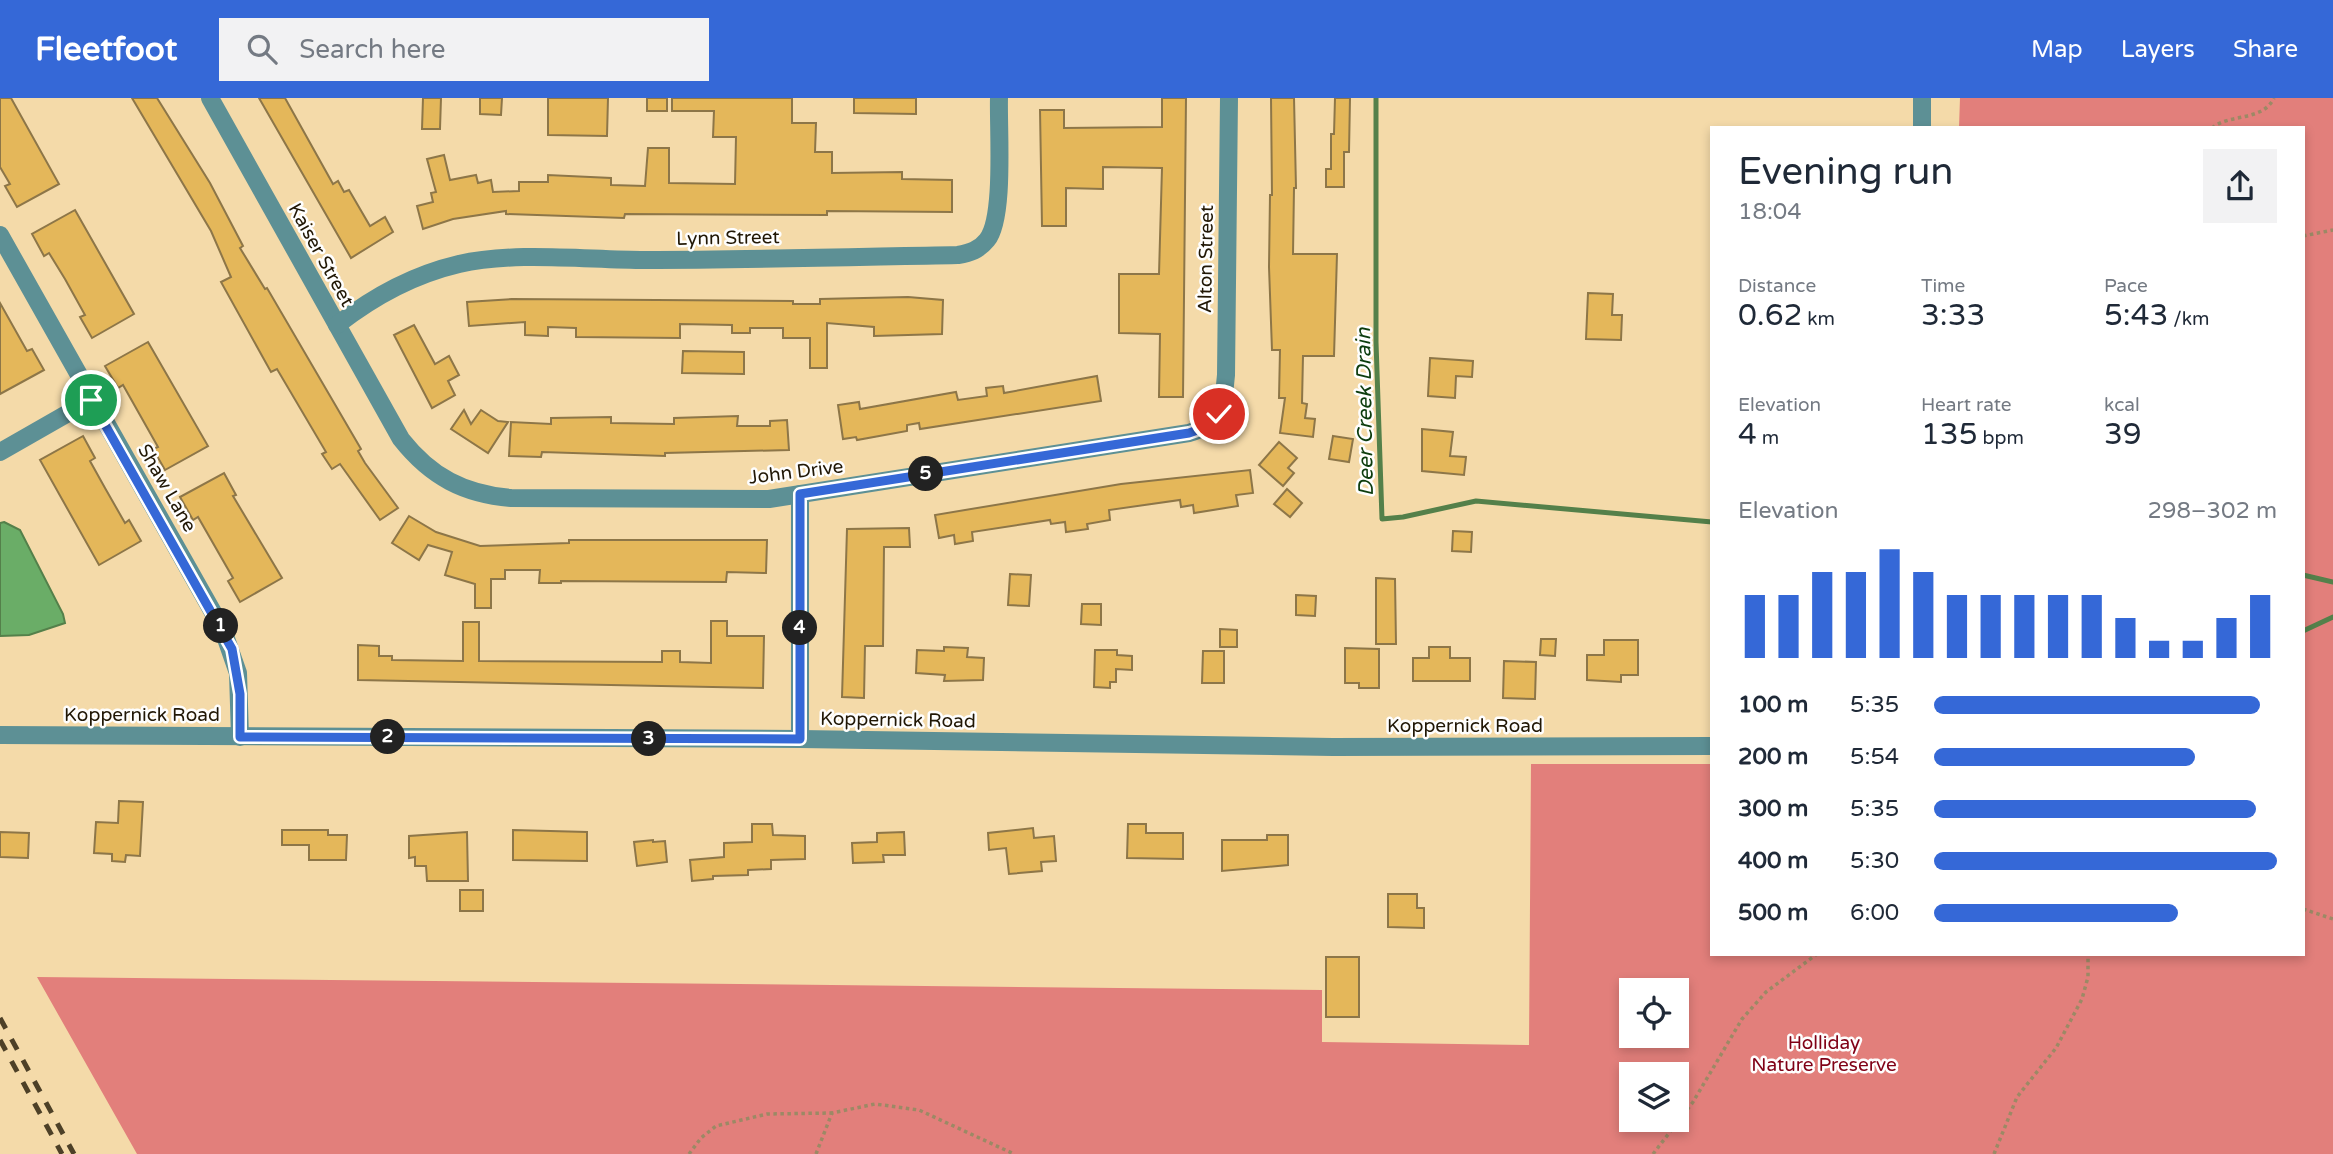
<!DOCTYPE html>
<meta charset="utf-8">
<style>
body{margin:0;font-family:"Varela Round",sans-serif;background:#f2f2f3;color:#1f2937;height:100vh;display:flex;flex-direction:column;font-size:26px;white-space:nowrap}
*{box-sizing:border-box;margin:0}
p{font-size:23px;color:#747a83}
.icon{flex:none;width:38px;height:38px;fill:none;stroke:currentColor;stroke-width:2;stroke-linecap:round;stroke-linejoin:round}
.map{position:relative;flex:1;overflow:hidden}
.panel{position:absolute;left:1710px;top:28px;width:595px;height:830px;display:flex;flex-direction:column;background:#fff;border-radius:0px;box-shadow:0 4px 10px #0003}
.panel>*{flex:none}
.tools{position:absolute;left:1619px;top:880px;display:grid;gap:14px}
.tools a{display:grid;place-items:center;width:70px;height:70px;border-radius:0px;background:#fff;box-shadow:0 4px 10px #0003;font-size:35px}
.pin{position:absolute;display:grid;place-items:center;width:60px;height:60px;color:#fff;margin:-30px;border:4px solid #fff;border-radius:50%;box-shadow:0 2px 7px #0007}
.km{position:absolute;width:35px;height:35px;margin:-18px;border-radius:50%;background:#222;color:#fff;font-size:19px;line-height:35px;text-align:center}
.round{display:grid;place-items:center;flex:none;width:74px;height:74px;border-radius:0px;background:#f2f2f3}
.headline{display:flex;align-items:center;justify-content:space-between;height:119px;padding:0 28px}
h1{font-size:38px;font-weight:600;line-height:52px}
.metrics{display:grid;grid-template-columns:repeat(3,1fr);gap:10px;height:119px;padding:7px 28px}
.metrics div{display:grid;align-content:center}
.metrics b{font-size:30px;font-weight:600}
.metrics small{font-size:19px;font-weight:400}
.metrics p{font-size:19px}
.chart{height:196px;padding:14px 28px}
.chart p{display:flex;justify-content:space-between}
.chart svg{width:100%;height:126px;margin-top:7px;stroke:#3568d7;stroke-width:6}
ul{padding:0 28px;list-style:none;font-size:23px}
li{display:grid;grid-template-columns:112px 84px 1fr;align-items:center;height:52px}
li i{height:18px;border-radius:9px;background:#3568d7}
header{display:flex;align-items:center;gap:42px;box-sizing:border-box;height:98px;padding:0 35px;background:#3568d7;color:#fff}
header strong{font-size:33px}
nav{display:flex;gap:38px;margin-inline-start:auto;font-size:24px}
.search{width:490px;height:63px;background:#f2f2f3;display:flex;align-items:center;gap:18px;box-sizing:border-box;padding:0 24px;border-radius:0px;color:#747a83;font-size:26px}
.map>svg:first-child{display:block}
</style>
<header>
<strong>Fleetfoot</strong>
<div class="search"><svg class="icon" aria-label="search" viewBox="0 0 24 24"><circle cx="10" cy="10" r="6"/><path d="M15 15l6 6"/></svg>Search here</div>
<nav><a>Map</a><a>Layers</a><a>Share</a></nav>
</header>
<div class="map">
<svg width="2333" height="1056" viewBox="0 0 2333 1056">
<rect width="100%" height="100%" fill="#f4daa9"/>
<path fill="#e27f7b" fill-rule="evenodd" d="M1960 0H2333V1056H137L37 879 1322 892V944L1529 947 1531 666H1711L1712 856H2303V30H1959ZM1631 892H1676V938H1631ZM1631 976H1676V1022H1631Z"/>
<polygon fill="#6aad67" stroke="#54804a" stroke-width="2" points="4,424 20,432 63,516 65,525 29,537 0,538 0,425"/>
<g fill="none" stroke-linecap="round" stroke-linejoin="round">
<g stroke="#54804a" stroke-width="5">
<polyline points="1376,0 1376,244 1382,421 1403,419 1476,403 1712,424"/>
<polyline points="2303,477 2333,484"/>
<polyline points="2303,533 2333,519"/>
</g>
</g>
<g fill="#e4b75a" stroke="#8d7648" stroke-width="2">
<polygon points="0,0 11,0 59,86 17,109 5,88 10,86 0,69"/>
<polygon points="132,0 157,0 210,85 243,148 240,150 265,191 267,190 361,351 358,353 365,365 398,410 380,422 340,366 332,371 322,356 326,354 277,271 271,274 221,184 231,179 211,133"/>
<polygon points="259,0 285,0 333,86 338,83 344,94 349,92 370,128 385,119 393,134 351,160"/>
<polygon points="423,0 441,0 440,31 422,31"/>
<polygon points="480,0 502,0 501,17 480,16"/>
<polygon points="548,0 608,0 607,38 548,37"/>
<rect x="647" y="0" width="20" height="13"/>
<polygon points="672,0 792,0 792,25 816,25 815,54 832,54 832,75 902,74 902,81 952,82 952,114 827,113 827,117 625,116 624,120 506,116 506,113 453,121 423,131 417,108 433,104 431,95 436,94 427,61 444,57 450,82 476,77 478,85 491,82 493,94 519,93 519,84 548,84 548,77 611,80 611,87 645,88 648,50 669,50 669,85 735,86 736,39 713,39 714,13 672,13"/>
<polygon points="854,0 916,0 916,16 854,15"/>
<polygon points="1162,0 1186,0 1183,299 1159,299 1160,236 1119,235 1119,176 1159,176 1162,70 1103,69 1103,91 1066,90 1066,128 1042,128 1040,12 1064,12 1064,30 1162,29"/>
<polygon points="1271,0 1294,0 1296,90 1294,90 1293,156 1337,156 1334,258 1303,258 1302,305 1307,306 1305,320 1315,321 1313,339 1280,335 1285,300 1279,300 1280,252 1272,252 1269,169 1270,97 1272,97"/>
<polygon points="1335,0 1350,0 1349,54 1344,54 1344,89 1326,89 1326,71 1331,71 1331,36 1334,36"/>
<polygon points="75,112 134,216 92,240 80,219 85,217 65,181 49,155 44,158 32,136"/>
<polygon points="1588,195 1613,196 1612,217 1622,217 1621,242 1586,241"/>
<polygon points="908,199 943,202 942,236 874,238 874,229 827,225 827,270 810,270 810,240 783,240 783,230 750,230 750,235 732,235 732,227 680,226 680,240 576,239 576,230 548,229 548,238 525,237 525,224 469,228 467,204 512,201 793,203 793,206 820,206 820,201"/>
<polygon points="0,205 27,253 32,251 44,272 0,296"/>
<polygon points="414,227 435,266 449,258 459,277 448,283 455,297 432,310 394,237"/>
<polygon points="148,244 208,348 165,372 153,351 158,349 123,287 118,290 105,268"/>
<polygon points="683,253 744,254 744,276 682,275"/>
<polygon points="1430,260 1473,263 1472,279 1456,278 1455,300 1428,298"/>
<polygon points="1097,278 1101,303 920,331 919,325 907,327 907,333 857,342 856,339 843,341 838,307 859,304 860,311 956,294 958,302 987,298 986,290 1003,288 1004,295"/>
<polygon points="464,312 471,326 481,312 498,323 508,324 488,355 451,331"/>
<polygon points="738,318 737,328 770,328 770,323 787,322 789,352 665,355 665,358 542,354 541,359 509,358 511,324 551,326 551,320 611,319 611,325 674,326 674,320"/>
<polygon points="1422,331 1453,334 1450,358 1466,359 1464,377 1422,373"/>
<polygon points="83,338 95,360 90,363 105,390 125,425 129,422 141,443 99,467 40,362"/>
<polygon points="1333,338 1353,341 1349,364 1329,361"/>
<polygon points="1279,344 1297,360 1288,370 1294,375 1283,388 1259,367"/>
<polygon points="1250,372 1253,395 1236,397 1238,408 1194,415 1193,407 1181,409 1180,402 1109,412 1110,422 1087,426 1088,431 1066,434 1065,424 1051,426 1050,422 972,434 973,443 955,446 954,437 939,440 935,417 1121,386"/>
<polygon points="224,375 236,397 233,398 282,480 240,504 228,483 233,480 198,419 193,422 180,399"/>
<polygon points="1287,391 1302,405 1290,419 1274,406"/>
<polygon points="409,418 436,434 480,448 569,445 569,442 767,442 766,475 727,474 726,484 561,483 561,485 539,485 540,472 505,472 505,481 491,481 491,510 475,510 475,486 445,477 452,454 428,447 419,462 392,445"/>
<polygon points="909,430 910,449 884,449 883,548 865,548 864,600 842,599 847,431"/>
<polygon points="1453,433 1472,434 1471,454 1452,453"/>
<polygon points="1010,476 1031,477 1029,508 1008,507"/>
<polygon points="1376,480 1395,481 1396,546 1376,546"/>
<polygon points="1296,497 1316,498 1315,518 1296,517"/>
<polygon points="1082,506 1101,506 1101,527 1081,526"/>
<polygon points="711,523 727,523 727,538 764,538 763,590 358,582 358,547 379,548 379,558 392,558 392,562 463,563 463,524 479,524 479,563 662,564 662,553 680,553 680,564 711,565"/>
<polygon points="1220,531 1237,532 1237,549 1220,549"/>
<polygon points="1541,541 1556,541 1555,558 1540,557"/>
<polygon points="1604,542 1638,542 1638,577 1621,577 1621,584 1587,582 1587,557 1604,557"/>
<polygon points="944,549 968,550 967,559 984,560 983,582 944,583 945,577 916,575 917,552 944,553"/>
<polygon points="1429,549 1450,549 1450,560 1470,560 1470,583 1413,583 1413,560 1429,560"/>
<polygon points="1345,550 1379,551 1379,590 1359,590 1359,585 1345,585"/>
<polygon points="1095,552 1117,552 1117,557 1132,558 1132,572 1116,571 1116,584 1110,584 1110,590 1094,589"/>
<polygon points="1203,553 1224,553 1224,585 1202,585"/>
<polygon points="1504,563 1536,564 1535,601 1503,600"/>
<polygon points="119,703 143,704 140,758 126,757 125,764 112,763 112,756 94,755 96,724 118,725"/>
<polygon points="752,726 772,726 773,737 805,738 805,761 771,762 771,771 748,772 748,777 713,778 713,781 692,783 690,762 724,759 724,745 752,744"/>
<polygon points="1128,726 1146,726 1146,735 1183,735 1183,761 1127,760"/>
<polygon points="1033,730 1034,740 1054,738 1056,763 1041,764 1042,773 1009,776 1006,750 989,752 988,735"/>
<polygon points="282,732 328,732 328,737 347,737 346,762 309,762 309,747 282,747"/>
<polygon points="513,732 587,734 587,763 513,762"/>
<polygon points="0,734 29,735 28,760 0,759"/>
<polygon points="467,734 468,783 427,783 426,768 415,768 415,759 409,760 409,738"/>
<polygon points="904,734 905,757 883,757 884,764 853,765 852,745 877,744 877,735"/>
<polygon points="1267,737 1288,737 1288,767 1222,773 1222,742 1267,742"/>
<polygon points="653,742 653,744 665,743 667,764 637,768 634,744"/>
<rect x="460" y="792" width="23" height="21"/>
<polygon points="1388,796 1417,796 1417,810 1424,810 1424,830 1388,829"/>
<rect x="1326" y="859" width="33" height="60"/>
</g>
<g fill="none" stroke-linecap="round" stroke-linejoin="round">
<g stroke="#9c8965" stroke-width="3.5" stroke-dasharray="3.5 3.5" stroke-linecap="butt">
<path d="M2212 30C2230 15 2262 24 2274 0"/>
<polyline points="2303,138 2333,132"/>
<polyline points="2303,811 2333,821"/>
<polyline points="689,1056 701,1040 716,1028 767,1016 832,1015"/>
<polyline points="816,1056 832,1015 875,1006 919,1012 1014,1056"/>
<polyline points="1653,1056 1693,1004 1742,921 1766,894 1817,856"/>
<polyline points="1994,1056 2017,999 2056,950 2082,901 2088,879 2088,856"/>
</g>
<g stroke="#5d9095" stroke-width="18">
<path d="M210 0 401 341C431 379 464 396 511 400L769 401 1189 335C1219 327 1224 305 1226 277L1229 0"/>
<polyline points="1922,30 1922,0"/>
<polyline points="0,137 223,532 238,575 240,639"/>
<path d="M337 227C374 198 412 177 459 166 515 153 587 162 645 162 749 162 854 159 958 157 970 155 979 152 987 142 1005 120 998 31 999 0"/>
<polyline points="0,354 91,302"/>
<polyline points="0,637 800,641 1333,649 1712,648"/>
<polyline points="800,641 800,396"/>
</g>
<g stroke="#4d4027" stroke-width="5" stroke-dasharray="12 12" stroke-linecap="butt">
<polyline points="0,920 74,1056"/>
<polyline points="0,942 62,1056"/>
</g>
</g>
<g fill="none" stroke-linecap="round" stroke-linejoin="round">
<g stroke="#fff" stroke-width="14">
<polyline id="route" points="91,302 232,551 240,596 240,639 800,641 800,396 1189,335 1206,329 1219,316"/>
</g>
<use href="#route" stroke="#3568d7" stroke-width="9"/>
</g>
<g text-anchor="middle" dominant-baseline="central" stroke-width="5" stroke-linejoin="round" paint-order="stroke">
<g font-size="19" fill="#211705" stroke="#fefefe">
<text transform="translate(728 140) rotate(-1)">Lynn Street</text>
<text transform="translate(321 157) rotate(61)">Kaiser Street</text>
<text transform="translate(1206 161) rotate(-89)">Alton Street</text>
<text transform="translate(796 374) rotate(-7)">John Drive</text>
<text transform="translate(167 390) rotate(60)">Shaw Lane</text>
<text x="142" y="617">Koppernick Road</text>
<text transform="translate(898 622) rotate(1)">Koppernick Road</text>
<text x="1465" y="628">Koppernick Road</text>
</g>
<g font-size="19" fill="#800116" stroke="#fefefe">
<text x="1824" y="945">Holliday<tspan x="1824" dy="22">Nature Preserve</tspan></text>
</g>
<g font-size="21" font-style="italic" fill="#0c3c0d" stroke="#fefefe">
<text transform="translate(1365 314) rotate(-91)">Deer Creek Drain</text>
</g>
</g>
</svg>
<div class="tools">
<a><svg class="icon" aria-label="locate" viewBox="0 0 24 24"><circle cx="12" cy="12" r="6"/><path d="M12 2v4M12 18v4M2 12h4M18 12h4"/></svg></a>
<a><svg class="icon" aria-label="layers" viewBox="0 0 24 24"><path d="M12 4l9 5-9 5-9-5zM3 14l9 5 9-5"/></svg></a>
</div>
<div class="pin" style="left:91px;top:302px;background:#1e9e55"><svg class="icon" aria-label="arrive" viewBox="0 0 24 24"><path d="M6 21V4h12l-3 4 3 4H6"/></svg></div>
<div class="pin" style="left:1219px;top:316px;background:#d93025"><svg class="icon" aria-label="check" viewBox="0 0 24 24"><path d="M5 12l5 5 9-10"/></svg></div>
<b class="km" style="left:221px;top:528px">1</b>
<b class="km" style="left:388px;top:639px">2</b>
<b class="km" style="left:649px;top:641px">3</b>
<b class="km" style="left:800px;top:530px">4</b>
<b class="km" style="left:926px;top:376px">5</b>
<section class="panel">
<div class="headline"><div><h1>Evening run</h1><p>18:04</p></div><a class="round"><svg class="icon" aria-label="share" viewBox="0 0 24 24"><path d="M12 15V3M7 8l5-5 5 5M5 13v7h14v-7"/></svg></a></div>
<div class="metrics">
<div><p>Distance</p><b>0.62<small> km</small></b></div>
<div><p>Time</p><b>3:33</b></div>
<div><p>Pace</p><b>5:43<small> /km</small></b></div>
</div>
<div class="metrics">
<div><p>Elevation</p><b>4<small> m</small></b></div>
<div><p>Heart rate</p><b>135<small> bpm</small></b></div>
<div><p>kcal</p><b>39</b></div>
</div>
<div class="chart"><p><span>Elevation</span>298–302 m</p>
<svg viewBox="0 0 160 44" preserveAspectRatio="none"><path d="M5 44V22M15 44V22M25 44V14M35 44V14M45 44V6M55 44V14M65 44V22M75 44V22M85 44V22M95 44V22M105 44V22M115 44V30M125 44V38M135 44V38M145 44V30M155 44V22"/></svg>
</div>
<ul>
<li><b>100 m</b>5:35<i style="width:95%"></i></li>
<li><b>200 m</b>5:54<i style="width:76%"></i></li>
<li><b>300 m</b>5:35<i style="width:94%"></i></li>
<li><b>400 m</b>5:30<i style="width:100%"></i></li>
<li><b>500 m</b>6:00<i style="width:71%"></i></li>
</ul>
</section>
</div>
